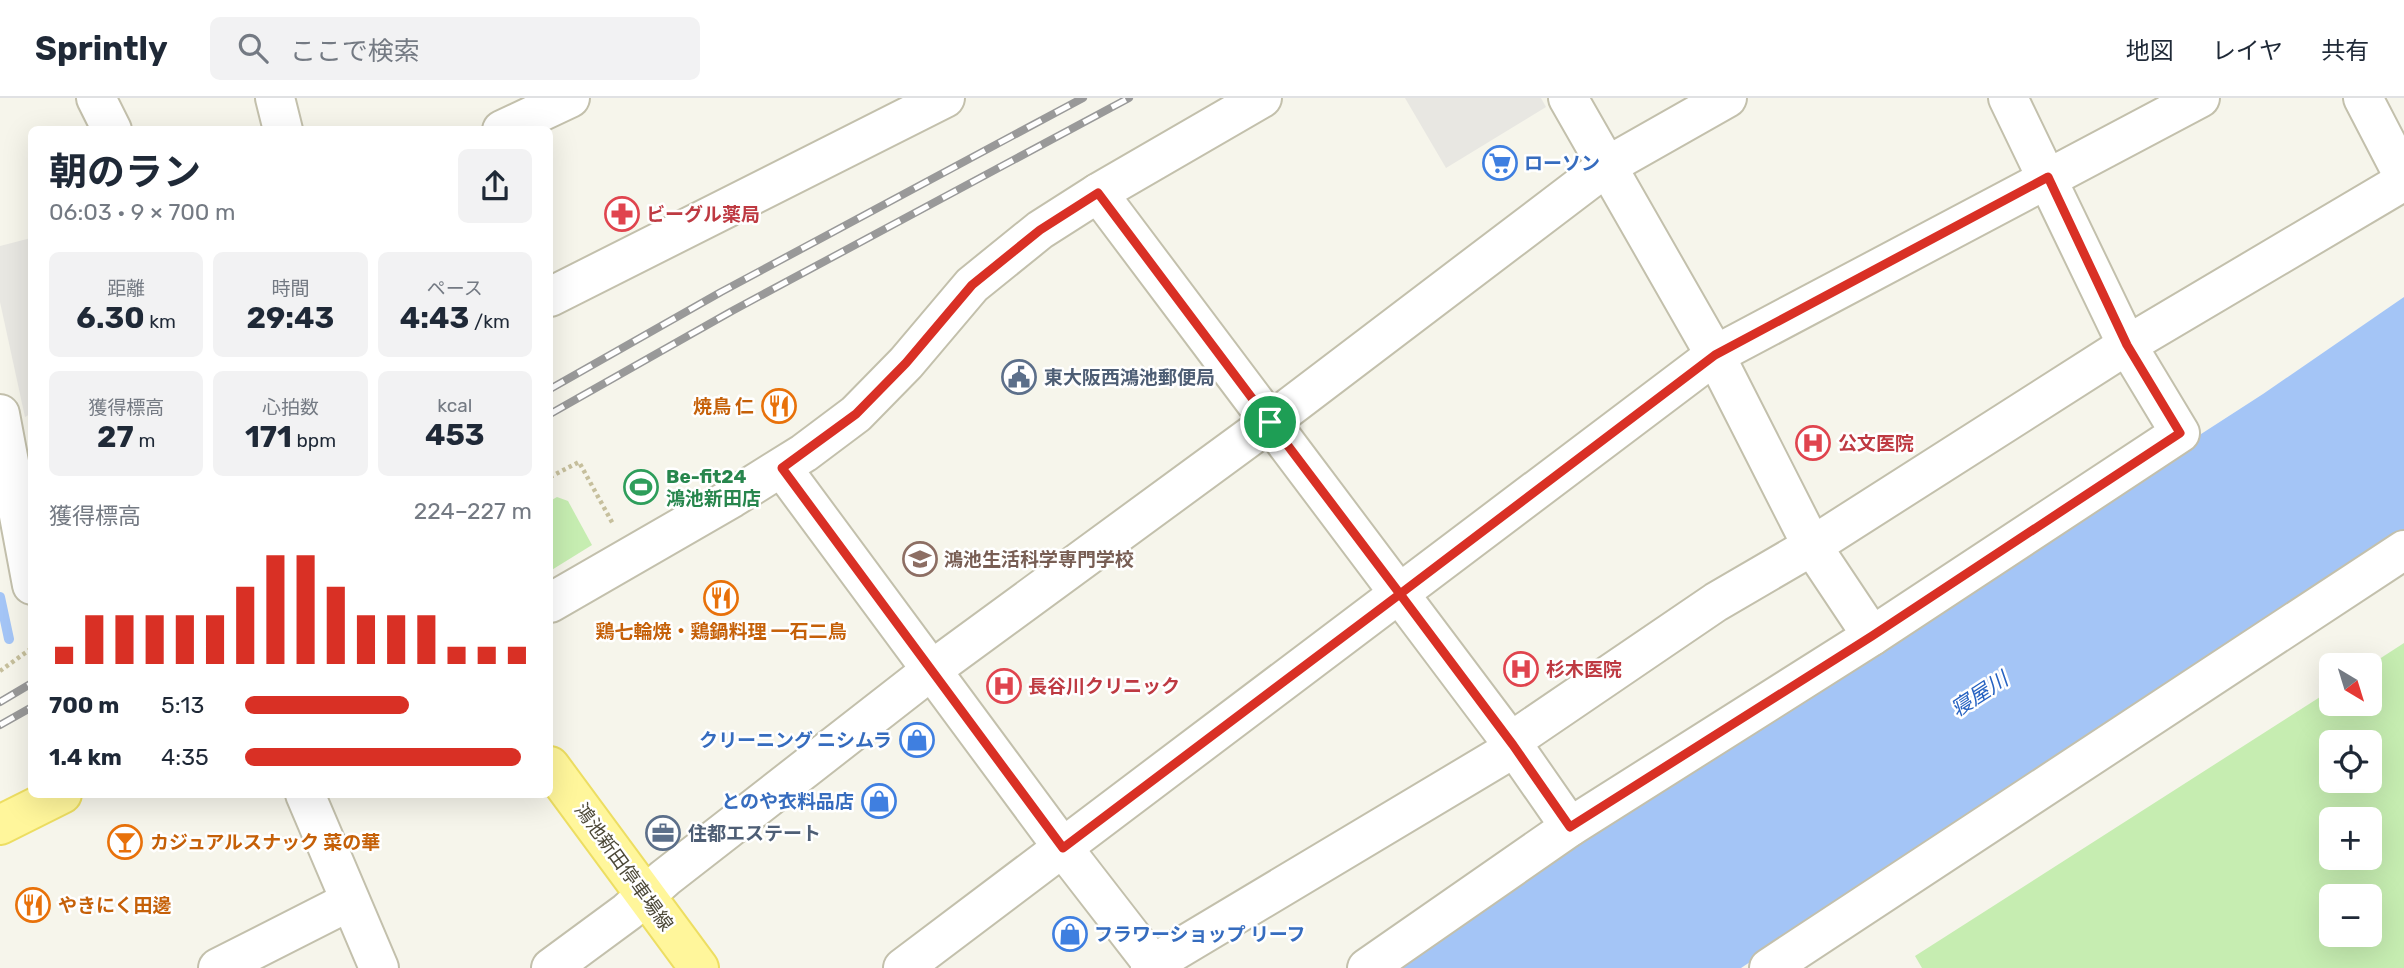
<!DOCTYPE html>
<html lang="ja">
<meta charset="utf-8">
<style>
body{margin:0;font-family:Rubik,"Noto Sans JP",sans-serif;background:#f2f2f3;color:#1f2937;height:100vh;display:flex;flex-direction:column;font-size:26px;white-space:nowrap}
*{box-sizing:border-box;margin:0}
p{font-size:23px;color:#747a83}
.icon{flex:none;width:38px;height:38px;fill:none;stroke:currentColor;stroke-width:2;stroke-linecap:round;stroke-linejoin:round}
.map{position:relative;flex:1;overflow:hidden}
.sheet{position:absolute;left:28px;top:28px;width:525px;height:672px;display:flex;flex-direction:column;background:#fff;border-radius:10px;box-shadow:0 7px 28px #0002}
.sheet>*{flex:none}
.needle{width:46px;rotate:142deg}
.tools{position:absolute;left:2319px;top:555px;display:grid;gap:14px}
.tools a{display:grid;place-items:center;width:63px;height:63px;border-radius:10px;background:#fff;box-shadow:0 7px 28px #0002;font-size:35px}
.pin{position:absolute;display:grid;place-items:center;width:60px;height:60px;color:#fff;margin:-30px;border:4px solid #fff;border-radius:50%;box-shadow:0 2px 7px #0007}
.round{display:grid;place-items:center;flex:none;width:74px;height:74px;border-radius:10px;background:#f2f2f3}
.headline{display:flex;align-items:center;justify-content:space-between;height:119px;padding:0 21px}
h1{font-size:38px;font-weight:700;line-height:52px}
.figures{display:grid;grid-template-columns:repeat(3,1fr);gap:10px;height:119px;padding:7px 21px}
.figures div{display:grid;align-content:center;border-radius:10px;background:#f2f2f3;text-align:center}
.figures b{font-size:30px;font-weight:700}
.figures small{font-size:19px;font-weight:400}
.figures p{font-size:19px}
.chart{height:196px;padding:14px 21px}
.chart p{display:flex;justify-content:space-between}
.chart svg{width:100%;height:126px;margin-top:7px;stroke:#d93025;stroke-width:6}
ul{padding:0 21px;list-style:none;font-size:23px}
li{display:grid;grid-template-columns:112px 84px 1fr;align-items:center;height:52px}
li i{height:18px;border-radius:9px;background:#d93025}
header{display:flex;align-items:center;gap:42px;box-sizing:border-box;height:98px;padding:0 35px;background:#fff;border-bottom:2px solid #e0e1e3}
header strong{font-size:33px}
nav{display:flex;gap:38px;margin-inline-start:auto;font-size:24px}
.search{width:490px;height:63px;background:#f2f2f3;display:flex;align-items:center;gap:18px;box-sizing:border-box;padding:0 24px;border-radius:10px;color:#747a83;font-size:26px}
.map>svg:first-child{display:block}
</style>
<header>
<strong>Sprintly</strong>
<div class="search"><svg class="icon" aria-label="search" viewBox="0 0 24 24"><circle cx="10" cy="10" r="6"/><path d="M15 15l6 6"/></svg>ここで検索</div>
<nav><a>地図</a><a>レイヤ</a><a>共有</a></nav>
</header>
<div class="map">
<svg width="2404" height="870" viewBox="0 0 2404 870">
<rect width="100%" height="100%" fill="#f6f5eb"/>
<g fill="#c6edb1" fill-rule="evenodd">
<polygon points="557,399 568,403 592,447 550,473 550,403"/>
<path d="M2404 545V870H1922L1915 858 2331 592V606H2370V567ZM2331 644H2370V682H2331ZM2331 721H2370V760H2331ZM2331 798H2370V836H2331Z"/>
</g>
<g fill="#e8e7e2">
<polygon points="1405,0 1541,0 1546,9 1446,70"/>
<polygon points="31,140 32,315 25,319 0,204 0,148"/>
</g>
<polygon fill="#a4c5f6" points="2404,199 2404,434 1741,870 1387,870 1958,493 2263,296"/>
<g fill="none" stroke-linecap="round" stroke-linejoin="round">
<polyline stroke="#a4c5f6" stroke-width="10" points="0,499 9,541"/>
<g stroke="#c3c0ac" stroke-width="42">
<g id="minor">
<polyline points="96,0 112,32"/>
<polyline points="275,0 283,32"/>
<polyline points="1568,0 1715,257 1812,448 1872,538"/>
<polyline points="2363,0 2404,79"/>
<polyline points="502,32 570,0"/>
<polyline points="1098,95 1513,647 1570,729"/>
<polyline points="550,199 945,0"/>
<polyline points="0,316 32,487"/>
<polyline points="782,370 1063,750 1156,870"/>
<polyline points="550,505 732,400 804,355 856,316 906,265 972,187 1040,132 1098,95 1262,0"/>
<polyline points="305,696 379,870"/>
<polyline points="218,870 350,803"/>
<polyline points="551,870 627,814 665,780 933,571 1270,324 1607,68 1727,0"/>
<polyline points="903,870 1715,257 2200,0"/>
<polyline points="1150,870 1153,866 1499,659 1525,634 1716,504 1812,448 2127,247 2404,83"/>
<polyline points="1367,870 1570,729 1872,538 2180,335 2127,247 2008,0"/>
<polyline points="1769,870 2404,452"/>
</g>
</g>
<g stroke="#edde62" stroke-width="42">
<g id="major">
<polyline points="550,668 699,870"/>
<polyline points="0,727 62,696"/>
</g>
</g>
<g stroke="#c6bf9c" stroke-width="4.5" stroke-dasharray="3.5 3.5" stroke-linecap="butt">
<polyline points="550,379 579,364 613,426"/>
<polyline points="0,573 32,550"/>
</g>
<use href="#minor" stroke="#fff" stroke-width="38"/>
<use href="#major" stroke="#fff69b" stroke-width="38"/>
<g stroke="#999" stroke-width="8">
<g id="rail">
<polyline points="550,291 721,194 1083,0"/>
<polyline points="550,316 732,213 1129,0"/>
<polyline points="0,604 32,585"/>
<polyline points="0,627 32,609"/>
</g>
</g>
<use href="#rail" stroke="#fff" stroke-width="5" stroke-dasharray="16" stroke-linecap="butt"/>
</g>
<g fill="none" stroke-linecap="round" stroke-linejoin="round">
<g stroke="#fff" stroke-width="14">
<polyline id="route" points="1270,324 1098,95 1040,132 972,187 906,265 856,316 782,370 1063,750 1400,496 1513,647 1570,729 1872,538 2180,335 2127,247 2048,79 1715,257 1400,496 1270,324"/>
</g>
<use href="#route" stroke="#d93025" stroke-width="9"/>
</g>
<defs>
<g id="supermarket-ring" transform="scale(1.75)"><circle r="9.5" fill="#fff" stroke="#3f7fe0" stroke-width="1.5"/><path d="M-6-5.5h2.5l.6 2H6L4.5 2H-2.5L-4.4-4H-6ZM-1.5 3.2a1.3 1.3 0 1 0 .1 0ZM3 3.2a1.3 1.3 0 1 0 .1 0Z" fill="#3f7fe0"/></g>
<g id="pharmacy-ring" transform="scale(1.75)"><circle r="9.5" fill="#fff" stroke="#e0444e" stroke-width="1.5"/><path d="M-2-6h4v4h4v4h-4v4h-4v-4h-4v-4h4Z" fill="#e0444e"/></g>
<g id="civic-ring" transform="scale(1.75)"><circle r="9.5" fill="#fff" stroke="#5c6f8a" stroke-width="1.5"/><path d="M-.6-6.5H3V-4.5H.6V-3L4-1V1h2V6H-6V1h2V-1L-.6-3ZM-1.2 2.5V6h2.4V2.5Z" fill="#5c6f8a"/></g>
<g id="restaurant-ring" transform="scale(1.75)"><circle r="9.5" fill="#fff" stroke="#e8710a" stroke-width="1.5"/><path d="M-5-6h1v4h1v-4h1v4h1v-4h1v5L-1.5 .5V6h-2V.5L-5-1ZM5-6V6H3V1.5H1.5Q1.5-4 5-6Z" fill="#e8710a"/></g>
<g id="hospital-ring" transform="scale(1.75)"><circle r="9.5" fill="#fff" stroke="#e0444e" stroke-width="1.5"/><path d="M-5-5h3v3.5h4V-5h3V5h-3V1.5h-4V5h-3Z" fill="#e0444e"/></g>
<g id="stadium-ring" transform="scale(1.75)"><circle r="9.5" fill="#fff" stroke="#2e9e5b" stroke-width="1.5"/><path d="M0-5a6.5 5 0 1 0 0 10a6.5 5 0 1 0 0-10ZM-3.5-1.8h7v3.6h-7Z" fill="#2e9e5b"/></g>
<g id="school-ring" transform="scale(1.75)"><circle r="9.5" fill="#fff" stroke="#8d6e63" stroke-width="1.5"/><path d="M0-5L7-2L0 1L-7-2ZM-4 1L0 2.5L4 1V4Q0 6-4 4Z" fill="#8d6e63"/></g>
<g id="shop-ring" transform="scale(1.75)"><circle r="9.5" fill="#fff" stroke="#3f7fe0" stroke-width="1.5"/><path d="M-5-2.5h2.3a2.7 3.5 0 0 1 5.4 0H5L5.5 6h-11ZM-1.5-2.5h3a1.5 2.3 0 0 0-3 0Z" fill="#3f7fe0"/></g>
<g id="office-ring" transform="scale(1.75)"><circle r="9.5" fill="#fff" stroke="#5c6f8a" stroke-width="1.5"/><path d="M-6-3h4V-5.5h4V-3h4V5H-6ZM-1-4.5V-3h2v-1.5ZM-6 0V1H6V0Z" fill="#5c6f8a"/></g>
<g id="bar-ring" transform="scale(1.75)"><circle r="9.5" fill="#fff" stroke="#e8710a" stroke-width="1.5"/><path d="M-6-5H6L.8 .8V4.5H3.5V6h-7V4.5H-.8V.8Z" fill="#e8710a"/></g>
</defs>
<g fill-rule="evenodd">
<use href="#supermarket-ring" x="1500" y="65"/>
<use href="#pharmacy-ring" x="622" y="116"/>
<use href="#civic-ring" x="1019" y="279"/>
<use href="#restaurant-ring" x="779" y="308"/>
<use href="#hospital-ring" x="1813" y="345"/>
<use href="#stadium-ring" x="641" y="389"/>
<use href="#school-ring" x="920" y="461"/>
<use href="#restaurant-ring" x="721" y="500"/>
<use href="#hospital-ring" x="1521" y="571"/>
<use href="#hospital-ring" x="1004" y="588"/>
<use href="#shop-ring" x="917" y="642"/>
<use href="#shop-ring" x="879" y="703"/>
<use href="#office-ring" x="663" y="735"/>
<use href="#bar-ring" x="125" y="744"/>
<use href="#restaurant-ring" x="33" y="807"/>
<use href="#shop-ring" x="1070" y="836"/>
</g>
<g text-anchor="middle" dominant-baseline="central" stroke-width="5" stroke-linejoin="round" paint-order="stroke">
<g font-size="19" font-weight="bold" fill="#366cbe" stroke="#fff" text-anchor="start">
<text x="1524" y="65">ローソン</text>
<text x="892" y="642" text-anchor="end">クリーニング ニシムラ</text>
<text x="854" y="703" text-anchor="end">とのや衣料品店</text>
<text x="1094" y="836">フラワーショップ リーフ</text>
</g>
<g font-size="19" font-weight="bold" fill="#be3a42" stroke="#fff" text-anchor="start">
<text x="646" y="116">ビーグル薬局</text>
<text x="1838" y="345">公文医院</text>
<text x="1546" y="571">杉木医院</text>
<text x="1028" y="588">長谷川クリニック</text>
</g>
<g font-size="19" font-weight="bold" fill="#4e5e75" stroke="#fff" text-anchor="start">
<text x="1044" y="279">東大阪西鴻池郵便局</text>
<text x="688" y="735">住都エステート</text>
</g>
<g font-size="19" font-weight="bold" fill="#c56008" stroke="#fff" text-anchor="start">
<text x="754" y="308" text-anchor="end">焼鳥 仁</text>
<text x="721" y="533" text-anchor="middle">鶏七輪焼・鶏鍋料理 一石二鳥</text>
<text x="150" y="744">カジュアルスナック 菜の華</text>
<text x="58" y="807">やきにく田邊</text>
</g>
<g font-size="19" font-weight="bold" fill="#27864d" stroke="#fff" text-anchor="start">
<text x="666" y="378">Be-fit24<tspan x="666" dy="22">鴻池新田店</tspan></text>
</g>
<g font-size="19" font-weight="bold" fill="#785e54" stroke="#fff" text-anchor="start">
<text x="944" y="461">鴻池生活科学専門学校</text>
</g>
<g font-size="19" fill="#4c4837" stroke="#fff">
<text transform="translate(624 769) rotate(54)">鴻池新田停車場線</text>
</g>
<g font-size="21" font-style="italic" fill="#2662c2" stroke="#fff">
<text transform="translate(1979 596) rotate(-33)">寝屋川</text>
</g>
</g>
</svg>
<div class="tools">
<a><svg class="needle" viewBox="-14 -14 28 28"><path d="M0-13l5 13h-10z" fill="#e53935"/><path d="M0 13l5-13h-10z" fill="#747a83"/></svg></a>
<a><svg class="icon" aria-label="locate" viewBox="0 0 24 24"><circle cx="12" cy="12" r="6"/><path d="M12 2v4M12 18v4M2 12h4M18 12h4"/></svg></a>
<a>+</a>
<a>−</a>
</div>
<div class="pin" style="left:1270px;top:324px;background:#1e9e55"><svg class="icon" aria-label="arrive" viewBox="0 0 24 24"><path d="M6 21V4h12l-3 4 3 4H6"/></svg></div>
<section class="sheet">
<div class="headline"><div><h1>朝のラン</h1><p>06:03 · 9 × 700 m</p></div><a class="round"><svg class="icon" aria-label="share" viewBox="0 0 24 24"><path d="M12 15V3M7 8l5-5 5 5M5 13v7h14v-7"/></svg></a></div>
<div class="figures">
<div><p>距離</p><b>6.30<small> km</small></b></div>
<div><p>時間</p><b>29:43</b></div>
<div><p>ペース</p><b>4:43<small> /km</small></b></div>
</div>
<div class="figures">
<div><p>獲得標高</p><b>27<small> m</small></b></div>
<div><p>心拍数</p><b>171<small> bpm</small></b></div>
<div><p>kcal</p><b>453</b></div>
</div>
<div class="chart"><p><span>獲得標高</span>224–227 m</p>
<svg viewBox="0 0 160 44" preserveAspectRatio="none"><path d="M5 44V38M15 44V27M25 44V27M35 44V27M45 44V27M55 44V27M65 44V17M75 44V6M85 44V6M95 44V17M105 44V27M115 44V27M125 44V27M135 44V38M145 44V38M155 44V38"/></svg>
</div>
<ul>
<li><b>700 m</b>5:13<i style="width:57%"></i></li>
<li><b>1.4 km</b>4:35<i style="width:96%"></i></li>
</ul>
</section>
</div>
